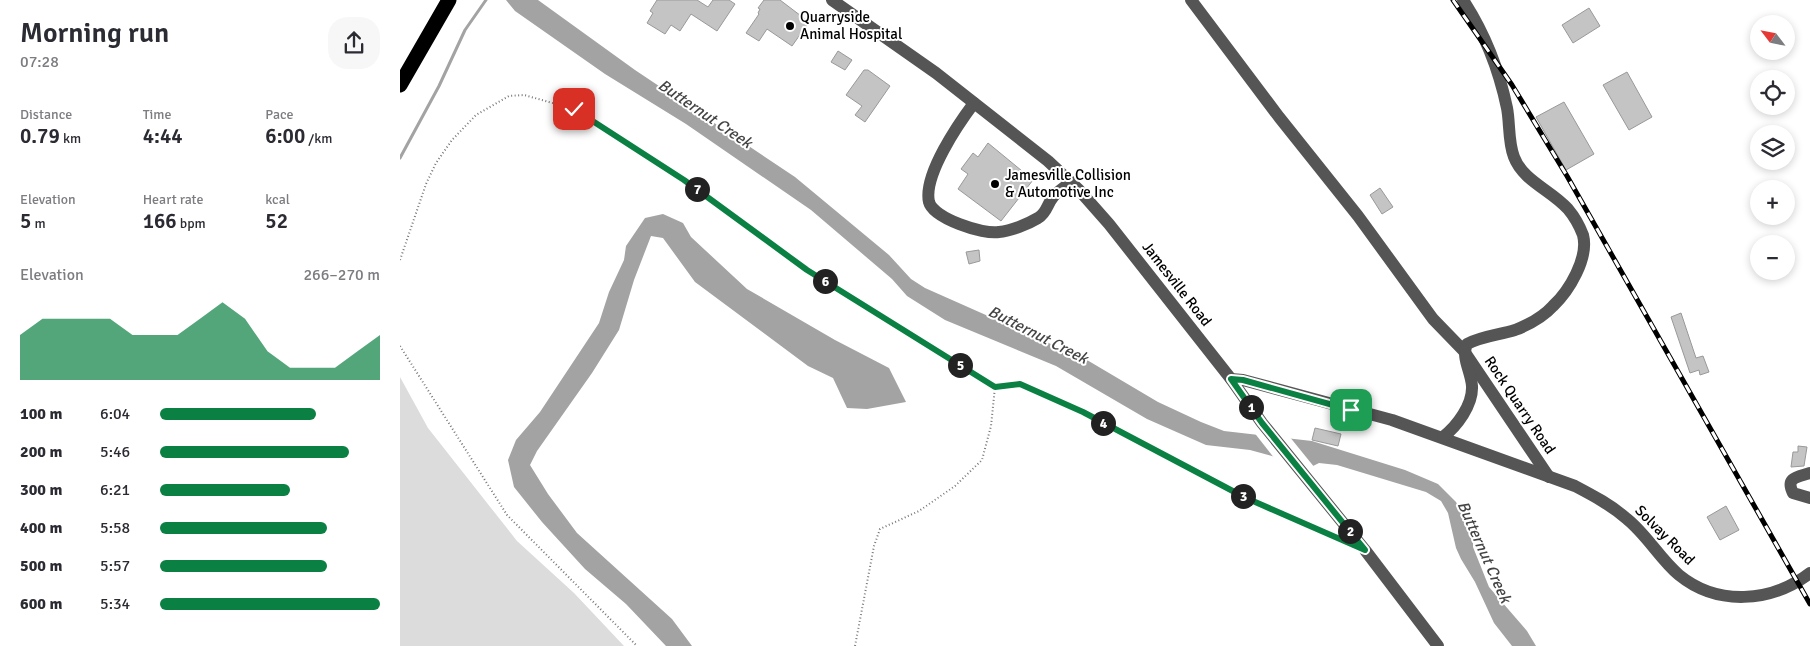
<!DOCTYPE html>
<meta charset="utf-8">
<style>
body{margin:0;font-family:Signika,sans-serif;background:#f7f7f7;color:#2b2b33;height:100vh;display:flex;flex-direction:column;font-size:19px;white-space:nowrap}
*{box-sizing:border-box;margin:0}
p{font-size:16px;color:#7c7c81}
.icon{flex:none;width:28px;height:28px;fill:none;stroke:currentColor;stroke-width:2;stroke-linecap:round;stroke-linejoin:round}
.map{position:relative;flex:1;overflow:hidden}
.side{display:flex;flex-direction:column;background:#fff;width:400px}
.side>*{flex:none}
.needle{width:32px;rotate:302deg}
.buttons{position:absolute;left:1350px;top:15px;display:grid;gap:10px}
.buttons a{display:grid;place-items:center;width:45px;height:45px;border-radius:50%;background:#fff;box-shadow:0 2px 8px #0003;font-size:25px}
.pin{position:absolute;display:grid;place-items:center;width:42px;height:42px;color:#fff;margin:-21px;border-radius:10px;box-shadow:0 2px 8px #0006}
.km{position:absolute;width:25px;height:25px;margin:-12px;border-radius:50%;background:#222;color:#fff;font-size:14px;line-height:25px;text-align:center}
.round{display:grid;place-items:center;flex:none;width:52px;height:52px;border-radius:20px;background:#f7f7f7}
.summary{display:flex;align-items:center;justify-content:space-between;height:85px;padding:0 20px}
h1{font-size:28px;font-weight:600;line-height:38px}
.metrics{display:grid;grid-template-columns:repeat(3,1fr);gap:8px;height:85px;padding:5px 20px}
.metrics div{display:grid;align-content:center}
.metrics b{font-size:21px;font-weight:600}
.metrics small{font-size:14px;font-weight:400}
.metrics p{font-size:14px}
.chart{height:140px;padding:10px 20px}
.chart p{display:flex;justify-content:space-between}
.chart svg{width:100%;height:90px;margin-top:5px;fill:#0b8043;opacity:.7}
ul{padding:0 20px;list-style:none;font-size:16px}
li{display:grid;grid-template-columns:80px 60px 1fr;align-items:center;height:38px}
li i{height:12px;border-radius:6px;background:#0b8043}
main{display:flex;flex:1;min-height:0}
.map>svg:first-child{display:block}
</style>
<main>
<section class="side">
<div class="summary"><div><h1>Morning run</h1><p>07:28</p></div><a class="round"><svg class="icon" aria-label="share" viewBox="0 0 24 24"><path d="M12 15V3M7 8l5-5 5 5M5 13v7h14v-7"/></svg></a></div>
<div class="metrics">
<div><p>Distance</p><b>0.79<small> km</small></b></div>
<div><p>Time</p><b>4:44</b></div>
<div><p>Pace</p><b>6:00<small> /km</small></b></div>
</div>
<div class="metrics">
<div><p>Elevation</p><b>5<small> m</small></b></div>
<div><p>Heart rate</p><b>166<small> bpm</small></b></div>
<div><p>kcal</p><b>52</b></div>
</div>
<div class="chart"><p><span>Elevation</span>266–270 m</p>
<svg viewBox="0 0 160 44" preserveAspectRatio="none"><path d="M0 44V22L10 14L20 14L30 14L40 14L50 22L60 22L70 22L80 14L90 6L100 14L110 30L120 38L130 38L140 38L150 30L160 22V44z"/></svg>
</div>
<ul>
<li><b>100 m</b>6:04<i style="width:71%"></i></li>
<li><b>200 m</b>5:46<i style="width:86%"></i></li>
<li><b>300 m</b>6:21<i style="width:59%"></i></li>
<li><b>400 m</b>5:58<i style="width:76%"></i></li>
<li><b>500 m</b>5:57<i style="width:76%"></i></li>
<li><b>600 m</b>5:34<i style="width:100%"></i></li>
</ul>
</section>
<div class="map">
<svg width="1410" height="646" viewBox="0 0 1410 646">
<rect width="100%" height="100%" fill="#fff"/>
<polygon fill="#dcdcdc" points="0,377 28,428 117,541 174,593 224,646 0,646"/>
<g fill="#a3a3a3">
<polygon points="106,0 138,0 235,70 395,177 489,255 511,279 525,288 687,360 758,402 801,422 824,431 912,441 1005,470 1038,484 1056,502 1073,534 1073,547 1089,587 1127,631 1136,646 1112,646 1094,623 1075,582 1061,559 1056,548 1048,513 1041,501 1026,492 937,465 919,463 913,466 905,465 850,450 806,445 747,419 656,366 545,320 507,296 492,279 411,210 286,124 205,74 115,11"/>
<polygon points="263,214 283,223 291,237 347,289 435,340 489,368 506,402 467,409 447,408 433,378 408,366 295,282 263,238 251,236 234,280 219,330 192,373 137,451 130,465 148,494 177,533 272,619 292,646 266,646 226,604 185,569 142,522 114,487 108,460 116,440 140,412 199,323 209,292 224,260 226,246 245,218"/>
</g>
<polygon fill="#fff" points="853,431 889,436 915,468 905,468 875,459"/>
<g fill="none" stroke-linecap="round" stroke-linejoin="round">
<polyline stroke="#a3a3a3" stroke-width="3" points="0,158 39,86 65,30 86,0"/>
</g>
<g fill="#c4c4c4" stroke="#999">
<polygon points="257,0 297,0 308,7 313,0 329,0 335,4 317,31 291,14 280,31 271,25 265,34 247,23 253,13 250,11"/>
<polygon points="364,0 380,0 409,22 392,46 367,29 359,41 346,33 359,14 358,13 360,9 358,8"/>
<polygon points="1189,8 1200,26 1173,43 1162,25"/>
<polygon points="438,51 452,60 445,70 431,62"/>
<polygon points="464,70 468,70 490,86 465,122 455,115 462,106 446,95"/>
<polygon points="1227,72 1252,117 1229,130 1203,85"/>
<polygon points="1164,102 1194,154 1166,170 1136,117"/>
<polygon points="588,143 633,180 601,221 558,189 568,174 561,169 573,153 578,157"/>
<polygon points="980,188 993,207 982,214 970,195"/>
<polygon points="579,250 580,261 569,264 566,252"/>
<polygon points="1281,313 1296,358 1303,356 1309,372 1300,375 1299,370 1290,373 1271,317"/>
<polygon points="915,428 941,434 938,446 912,440"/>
<polygon points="1398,446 1407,447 1404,466 1391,467 1393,452 1398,452"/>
<polygon points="1326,506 1339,530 1320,540 1307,517"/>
</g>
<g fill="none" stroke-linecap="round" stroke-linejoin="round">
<g stroke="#777" stroke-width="2" stroke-dasharray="1 2.5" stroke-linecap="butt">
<polyline points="0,260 26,184 36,163 52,140 76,115 109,96 124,95 174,109 284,180 407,270 595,387 620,384 683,412 847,497 940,539"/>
<polyline points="0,346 107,515 237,646"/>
<polyline points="455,646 474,546 480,529 519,511 555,486 582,460 591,426 595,387"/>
</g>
<g stroke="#555" stroke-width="12">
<polyline points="432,0 536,73 648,161 679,190 709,224 831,379 862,423 965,550 1038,646"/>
<polyline points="791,0 879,117 958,216 1033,319 1064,351 1149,477"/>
<path d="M574 103C559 123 523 175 529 202 533 218 583 235 599 232 611 231 628 224 638 218 647 213 647 204 653 197 658 191 665 187 671 182"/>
<path d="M831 379 843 380 992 420 1175 486C1194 496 1211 505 1227 519 1247 535 1260 559 1279 575 1317 606 1371 603 1410 573"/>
<path d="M1043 437C1057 426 1073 405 1072 386 1071 371 1061 358 1067 344 1082 336 1099 335 1115 330 1128 325 1143 317 1153 306 1169 291 1189 258 1183 235 1180 227 1173 215 1168 209 1151 190 1123 181 1114 157 1108 142 1110 123 1107 108 1099 70 1084 32 1063 0"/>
<path d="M1410 473C1398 477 1385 477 1393 493L1410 498"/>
</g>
<polyline stroke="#000" stroke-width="15" points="0,85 49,0"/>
<g stroke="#000" stroke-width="5">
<polyline id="rail" points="1053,0 1112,85 1167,176 1410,604"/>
</g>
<use href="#rail" stroke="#fff" stroke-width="3" stroke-dasharray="9" stroke-linecap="butt"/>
</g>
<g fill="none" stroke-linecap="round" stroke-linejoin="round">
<g stroke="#fff" stroke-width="10">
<polyline id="route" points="174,109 284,180 407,270 595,387 620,384 683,412 846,498 965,550 862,423 831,379 843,380 951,410"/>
</g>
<use href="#route" stroke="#0b8043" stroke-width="6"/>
</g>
<g fill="#000" stroke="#fff" stroke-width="2">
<circle cx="390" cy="26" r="5"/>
<circle cx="595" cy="184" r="5"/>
</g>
<g text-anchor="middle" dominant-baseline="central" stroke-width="4" stroke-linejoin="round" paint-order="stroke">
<g font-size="15" fill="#000" stroke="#fff" text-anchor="start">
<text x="400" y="17">Quarryside<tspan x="400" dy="17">Animal Hospital</tspan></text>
<text x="605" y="175">Jamesville Collision<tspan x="605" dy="17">&amp; Automotive Inc</tspan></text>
</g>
<g font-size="15" fill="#000" stroke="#fff">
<text transform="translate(777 284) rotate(52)">Jamesville Road</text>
<text transform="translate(1120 405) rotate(56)">Rock Quarry Road</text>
<text transform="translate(1265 535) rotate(45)">Solvay Road</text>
</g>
<g font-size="16" font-style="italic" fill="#444" stroke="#fff">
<text transform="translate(305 114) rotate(34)">Butternut Creek</text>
<text transform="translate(638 335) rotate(27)">Butternut Creek</text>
<text transform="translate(1084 552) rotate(66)">Butternut Creek</text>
</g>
</g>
</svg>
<div class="buttons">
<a><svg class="needle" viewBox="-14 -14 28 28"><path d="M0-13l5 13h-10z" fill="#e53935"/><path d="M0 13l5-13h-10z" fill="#7c7c81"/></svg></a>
<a><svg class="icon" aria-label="locate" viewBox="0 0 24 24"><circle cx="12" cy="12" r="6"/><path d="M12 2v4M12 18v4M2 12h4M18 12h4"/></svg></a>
<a><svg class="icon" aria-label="layers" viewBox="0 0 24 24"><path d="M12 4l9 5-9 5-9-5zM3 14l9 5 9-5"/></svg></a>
<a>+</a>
<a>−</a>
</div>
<div class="pin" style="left:951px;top:410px;background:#1e9e55"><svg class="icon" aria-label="arrive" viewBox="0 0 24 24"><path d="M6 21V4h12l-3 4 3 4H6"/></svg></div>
<div class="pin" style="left:174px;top:109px;background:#d93025"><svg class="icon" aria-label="check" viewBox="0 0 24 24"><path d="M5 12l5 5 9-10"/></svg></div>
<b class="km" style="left:851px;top:407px">1</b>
<b class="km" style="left:950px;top:531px">2</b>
<b class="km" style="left:843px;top:496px">3</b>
<b class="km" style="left:703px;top:423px">4</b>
<b class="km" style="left:560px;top:365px">5</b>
<b class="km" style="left:425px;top:281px">6</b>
<b class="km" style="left:297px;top:189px">7</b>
</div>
</main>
